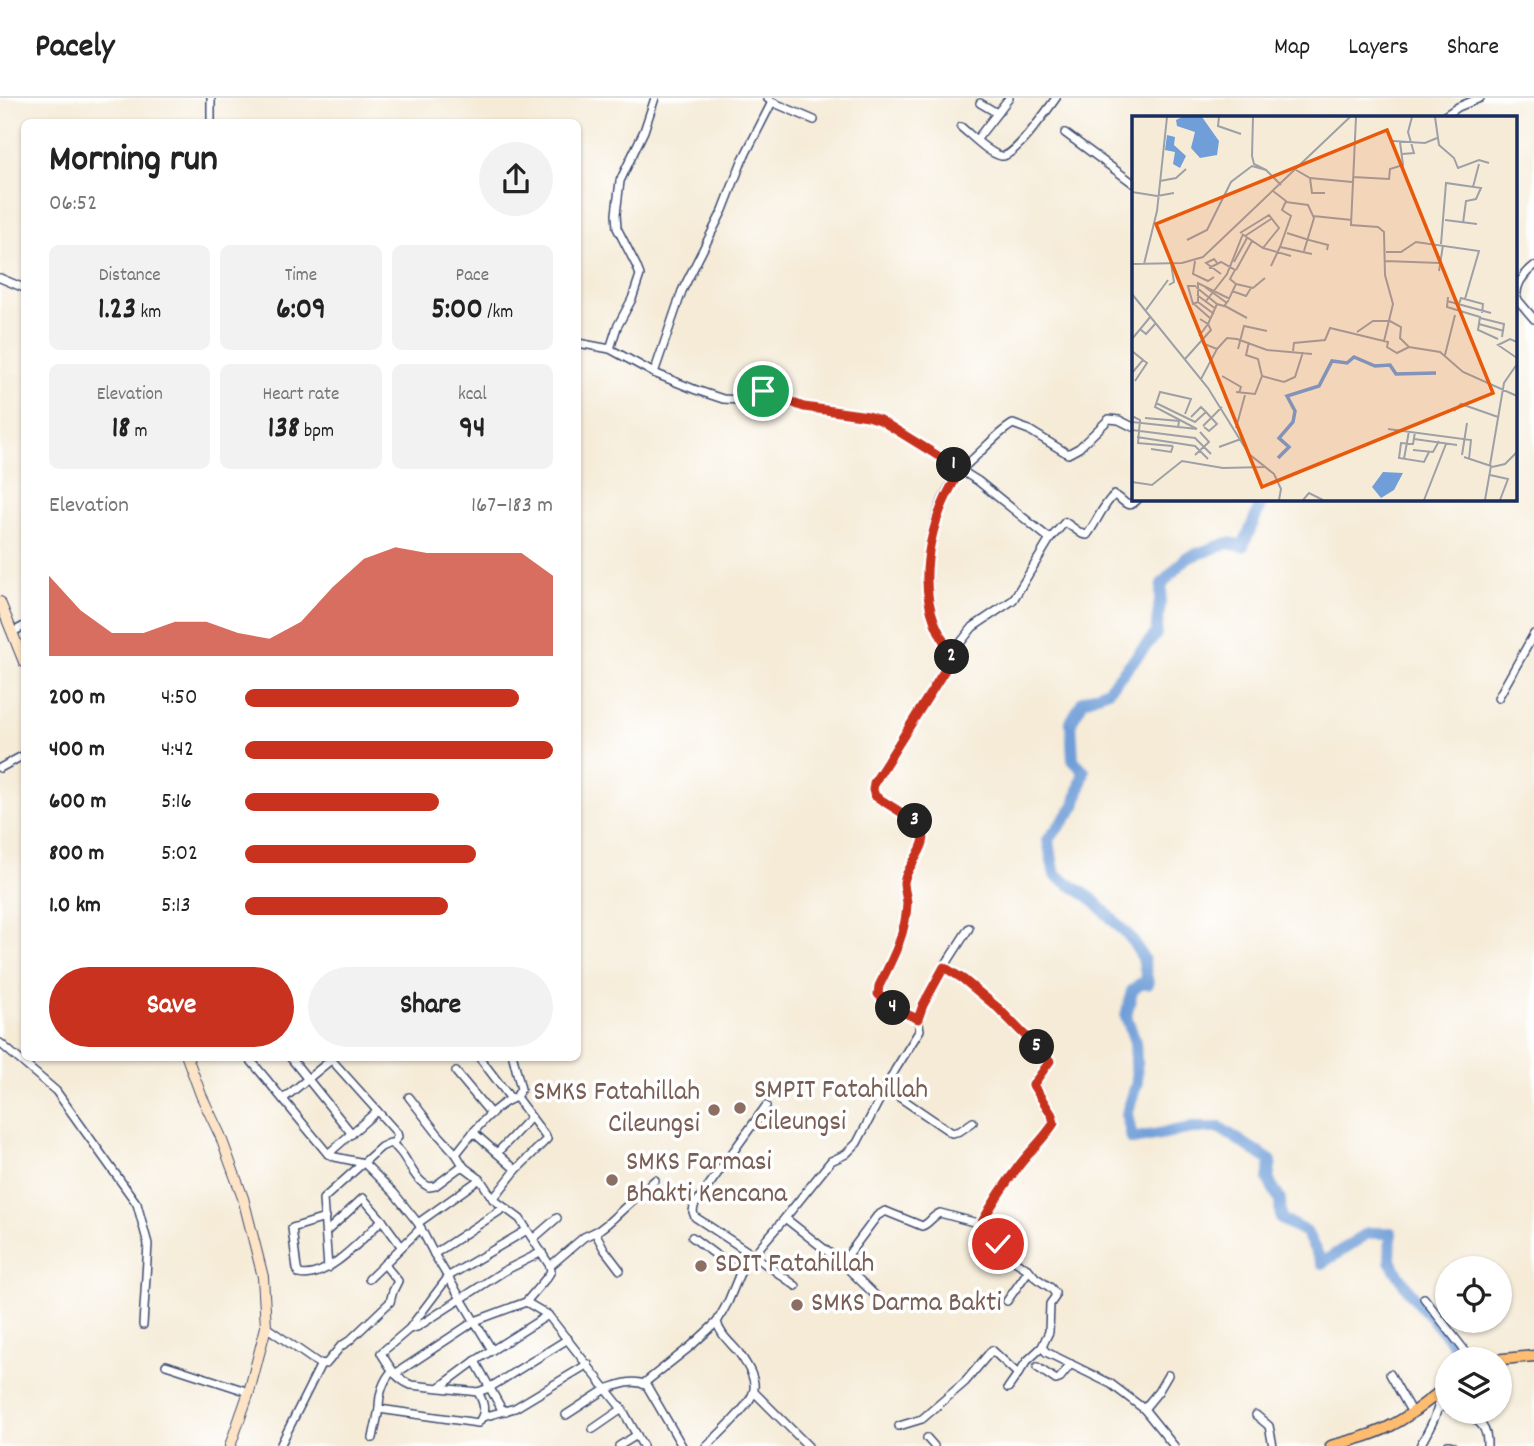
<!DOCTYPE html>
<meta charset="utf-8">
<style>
body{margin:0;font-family:Dekko,sans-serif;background:#f2f2f2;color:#222;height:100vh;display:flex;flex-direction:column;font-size:26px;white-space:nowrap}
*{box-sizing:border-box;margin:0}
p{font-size:23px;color:#767676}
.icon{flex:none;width:38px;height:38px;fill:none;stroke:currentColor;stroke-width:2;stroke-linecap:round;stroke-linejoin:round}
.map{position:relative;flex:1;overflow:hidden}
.side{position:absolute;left:21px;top:21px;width:560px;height:942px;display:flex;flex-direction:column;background:#fff;border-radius:10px;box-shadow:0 2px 5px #0004}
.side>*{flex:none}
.fabs{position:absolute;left:1435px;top:1158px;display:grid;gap:14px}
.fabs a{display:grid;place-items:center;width:77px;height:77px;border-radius:50%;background:#fff;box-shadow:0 2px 5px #0004;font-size:35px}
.pin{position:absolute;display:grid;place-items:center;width:60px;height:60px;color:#fff;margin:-30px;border:4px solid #fff;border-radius:50%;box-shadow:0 2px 7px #0007}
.km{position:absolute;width:35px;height:35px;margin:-18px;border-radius:50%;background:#222;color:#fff;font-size:19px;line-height:35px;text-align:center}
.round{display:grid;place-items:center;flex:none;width:74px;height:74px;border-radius:37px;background:#f2f2f2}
.headline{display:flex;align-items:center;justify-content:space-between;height:119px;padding:0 28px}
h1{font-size:38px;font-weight:700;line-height:52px}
.stats{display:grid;grid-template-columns:repeat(3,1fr);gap:10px;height:119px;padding:7px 28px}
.stats div{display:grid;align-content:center;border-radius:10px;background:#f2f2f2;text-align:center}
.stats b{font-size:30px;font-weight:700}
.stats small{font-size:19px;font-weight:400}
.stats p{font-size:19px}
.chart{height:196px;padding:14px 28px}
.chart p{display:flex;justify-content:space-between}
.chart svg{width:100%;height:126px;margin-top:7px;fill:#c8321e;opacity:.7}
.button{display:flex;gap:14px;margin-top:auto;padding:14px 28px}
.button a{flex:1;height:80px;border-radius:42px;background:#c8321e;color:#fff;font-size:28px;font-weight:700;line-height:80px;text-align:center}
.button a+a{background:#f2f2f2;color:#222}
ul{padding:0 28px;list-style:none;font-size:23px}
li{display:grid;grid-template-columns:112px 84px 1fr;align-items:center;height:52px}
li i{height:18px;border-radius:9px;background:#c8321e}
header{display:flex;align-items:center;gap:42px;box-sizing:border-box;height:98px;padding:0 35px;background:#fff;border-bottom:2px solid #e0e0e0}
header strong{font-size:33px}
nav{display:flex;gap:38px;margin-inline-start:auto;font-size:24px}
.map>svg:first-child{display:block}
</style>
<header>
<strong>Pacely</strong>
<nav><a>Map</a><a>Layers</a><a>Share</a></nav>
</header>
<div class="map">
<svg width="1534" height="1348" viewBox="0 0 1534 1348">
<rect width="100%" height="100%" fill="#fff"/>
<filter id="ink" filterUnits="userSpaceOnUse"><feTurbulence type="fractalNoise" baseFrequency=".0143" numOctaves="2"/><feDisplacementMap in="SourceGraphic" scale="14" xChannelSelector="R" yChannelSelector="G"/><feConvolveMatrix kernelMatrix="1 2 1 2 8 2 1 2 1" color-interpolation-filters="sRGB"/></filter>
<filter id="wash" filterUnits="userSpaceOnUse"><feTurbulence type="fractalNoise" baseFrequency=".00686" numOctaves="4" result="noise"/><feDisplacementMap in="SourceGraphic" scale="28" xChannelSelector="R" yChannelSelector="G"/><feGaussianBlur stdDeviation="1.57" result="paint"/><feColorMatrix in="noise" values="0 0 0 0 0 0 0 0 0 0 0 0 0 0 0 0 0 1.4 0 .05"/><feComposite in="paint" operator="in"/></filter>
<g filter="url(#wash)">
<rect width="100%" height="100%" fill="#f5ebd7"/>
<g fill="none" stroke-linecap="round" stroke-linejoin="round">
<polyline stroke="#709ed8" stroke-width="12" points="1263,401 1243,448 1228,445 1186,460 1162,486 1156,536 1108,592 1083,603 1071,624 1073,662 1084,673 1075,708 1048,742 1055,777 1091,800 1130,839 1143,860 1148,886 1140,886 1132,893 1126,918 1135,944 1137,984 1127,1016 1132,1041 1192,1030 1220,1030 1271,1063 1268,1081 1280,1102 1281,1121 1306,1134 1322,1165 1368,1135 1391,1135 1390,1163 1409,1193 1464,1258"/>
</g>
</g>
<g filter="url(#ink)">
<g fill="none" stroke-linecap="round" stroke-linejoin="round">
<g stroke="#3c4b70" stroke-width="10">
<g id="street">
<polyline points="767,0 772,4 814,22"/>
<polyline points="980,5 997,15"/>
<polyline points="1443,19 1458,9 1480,0"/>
<polyline points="211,24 211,0"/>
<path d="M961 29C971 37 988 55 1001 58 1013 61 1048 11 1056 0"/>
<polyline points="1065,35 1133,85"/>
<polyline points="977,41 1009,0"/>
<path d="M1534 168C1524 176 1515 188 1517 201L1534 221"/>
<polyline points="0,180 24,190"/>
<polyline points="578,245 610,251 654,275 696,292 723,301 740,302 767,293 804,309 868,318 880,322 978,383 1050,441"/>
<polyline points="610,251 617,229 632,201 640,177 636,167 617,130 616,116 620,83 644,33 655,0"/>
<polyline points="654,275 682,193 723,112 742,63 772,4"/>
<polyline points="13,534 24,528"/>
<path d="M952 559C946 547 938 534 934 521 920 475 930 409 961 372 966 367 972 362 977 357 988 347 1000 333 1013 326L1029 332 1068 356 1079 350 1109 321 1119 322 1133 329"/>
<polyline points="1498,600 1534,536"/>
<polyline points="0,670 24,657"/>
<path d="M944 869 963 881 998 910 1050 963 1033 987 1052 1017 1053 1025C1044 1041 1029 1054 1018 1069 1004 1087 992 1107 981 1126"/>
<path d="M918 921 891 909 878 896 879 889C892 862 906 836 907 806 907 799 904 792 904 784 907 765 936 744 918 725L875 698 873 692 874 686 961 544 973 529 1013 502 1050 441 1065 424 1082 436 1087 437C1097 424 1102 408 1114 397 1125 401 1126 414 1138 401"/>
<polyline points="0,945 56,993 137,1106 148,1146 143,1227"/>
<polyline points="248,959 328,1056 335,1059 364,1065 394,1095 418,1125 434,1156 492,1252"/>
<polyline points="290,959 352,1036"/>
<polyline points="329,959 397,1035 398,1039 392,1046"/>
<polyline points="479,959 511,1001"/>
<polyline points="456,974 491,1016"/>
<polyline points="886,990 952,1035 960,1033 973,1024"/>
<polyline points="409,999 437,1035 456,1056"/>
<polyline points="283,1001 331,962"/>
<polyline points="766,1008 694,1108 693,1114 695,1119 753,1157 796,1188"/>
<polyline points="473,1034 516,1072"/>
<polyline points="497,1055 531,1019"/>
<polyline points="328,1056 377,1013"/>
<path d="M464 1069 456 1056C471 1037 493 1007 516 999L521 991 513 959"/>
<polyline points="493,1101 516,1072 547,1041 546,1039 516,999"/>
<path d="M325 1120 292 1130 297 1171 299 1176C326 1183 364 1139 382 1122"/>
<path d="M785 1120 842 1165 877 1118 885 1113 922 1128C929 1126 932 1118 940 1115L981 1126 997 1142 1002 1155 1029 1172 1036 1180 1051 1190 1055 1195V1199L1050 1206 1049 1234 1046 1240 1042 1249 1027 1263 1008 1290"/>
<polyline points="418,1125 480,1081"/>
<path d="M527 1132 449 1178 409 1231 381 1255C389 1268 396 1281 411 1287L469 1293 478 1294 489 1290 568 1241"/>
<polyline points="326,1134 363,1100 382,1122 401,1148"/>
<polyline points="595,1134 604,1151 620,1172"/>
<polyline points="692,1139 740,1175"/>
<polyline points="534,1140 557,1120"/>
<polyline points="434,1156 504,1110"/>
<polyline points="842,1165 877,1199"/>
<polyline points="550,1168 584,1139 599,1132 608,1125 655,1082"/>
<path d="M328 1170 323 1101 381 1049 390 1045C408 1055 410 1080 429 1089L435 1088 459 1070 464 1069 480 1081 493 1101 520 1121 550 1168 551 1173 548 1178 526 1204 475 1223 395 1276"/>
<polyline points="369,1181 421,1130"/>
<polyline points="1424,1200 1472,1262"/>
<polyline points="1007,1203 1029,1172"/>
<path d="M526 1204 548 1217 606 1291C619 1287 634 1280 647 1288L682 1348"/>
<polyline points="266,1229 318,1265 326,1266 341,1248 349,1243 390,1204 393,1193 398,1183 384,1166"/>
<polyline points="410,1231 417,1229 425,1224 504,1173 542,1154"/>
<polyline points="1042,1249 1046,1254 1111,1286 1144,1311 1174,1348"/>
<polyline points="475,1263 501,1310 506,1313"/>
<polyline points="166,1267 249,1294"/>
<polyline points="1037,1269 1056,1282 1059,1281 1071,1266"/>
<path d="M392 1273C382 1284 379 1296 379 1311L478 1325C487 1314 484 1305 478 1294"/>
<polyline points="1390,1276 1412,1315"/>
<polyline points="643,1286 691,1248 717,1224"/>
<polyline points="440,1289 475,1263 548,1217"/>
<polyline points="754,1294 808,1348"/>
<polyline points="1144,1311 1158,1294 1168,1277"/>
<polyline points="1438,1311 1447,1307"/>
<path d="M1465 1314C1480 1324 1488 1329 1487 1348"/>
<polyline points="566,1317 606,1291 622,1311 643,1348"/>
<polyline points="1256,1317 1269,1328 1273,1348"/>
<polyline points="483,1319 515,1310 588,1266"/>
<polyline points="899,1328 922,1321 965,1284 992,1252 1018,1276"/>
<polyline points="593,1331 622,1311"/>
<polyline points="373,1340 379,1311"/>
<polyline points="927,1340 934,1348"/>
<polyline points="1448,1347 1453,1348"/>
<polyline points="280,1348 321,1266"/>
<polyline points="619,1348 637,1337"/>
<path d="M706 1348C717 1339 749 1308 753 1295 758 1282 746 1265 739 1255 731 1245 720 1237 717 1224L728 1204 740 1175 753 1157 785 1120 831 1063 846 1056 857 1045 895 972 920 932 918 921 923 907 944 869 969 830"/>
<path d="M1420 1348C1427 1334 1443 1310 1438 1295"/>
</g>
</g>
<g stroke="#3c4b70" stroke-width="12">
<g id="secondary">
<polyline points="0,504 24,564"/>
<polyline points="187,959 201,997 220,1037 243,1100 263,1179 266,1229 249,1294 230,1348"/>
</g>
</g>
<g stroke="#3c4b70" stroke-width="13">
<g id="primary">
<polyline points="1493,1262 1534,1258"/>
<path d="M1331 1348C1352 1342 1375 1337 1394 1326 1413 1316 1430 1301 1447 1288"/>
</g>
</g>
<use href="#street" stroke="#fff" stroke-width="7"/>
<use href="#secondary" stroke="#fee4c6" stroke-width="10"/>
<use href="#primary" stroke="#fdbc70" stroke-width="10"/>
</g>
</g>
<g fill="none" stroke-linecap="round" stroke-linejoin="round" filter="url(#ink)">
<g stroke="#fff" stroke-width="14">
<path id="route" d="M763 293C778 294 790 305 804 309L868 318 880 322 961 372C933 415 916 475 935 525 940 537 946 548 953 559L874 685 873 692 875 698 918 725C936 744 907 765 904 784 904 792 907 799 907 806 906 836 892 862 879 888L878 896 891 909 918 921 923 907 944 869 963 881 998 910 1050 963 1033 987 1052 1017 1054 1025C1044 1041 1029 1054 1018 1069 1004 1087 992 1106 981 1126L993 1138 998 1146"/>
</g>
<use href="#route" stroke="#c8321e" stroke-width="9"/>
</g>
<g fill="#8d6e63" stroke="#fff" stroke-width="2.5">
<circle cx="740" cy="1010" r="7"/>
<circle cx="714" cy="1012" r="7"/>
<circle cx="612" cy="1082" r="7"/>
<circle cx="701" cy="1168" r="7"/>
<circle cx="797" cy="1207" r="7"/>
</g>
<g text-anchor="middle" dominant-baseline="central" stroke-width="7" stroke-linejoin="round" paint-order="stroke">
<g font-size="28" fill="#785e54" stroke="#fff" text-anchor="start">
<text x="754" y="994">SMPIT Fatahillah<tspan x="754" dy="32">Cileungsi</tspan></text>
<text x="700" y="996" text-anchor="end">SMKS Fatahillah<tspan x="700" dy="32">Cileungsi</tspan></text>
<text x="626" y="1066">SMKS Farmasi<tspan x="626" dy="32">Bhakti Kencana</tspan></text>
<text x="715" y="1168">SDIT Fatahillah</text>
<text x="811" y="1207">SMKS Darma Bakti</text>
</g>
</g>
<g transform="translate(1132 18)">
<rect width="385" height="385" fill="#f5ebd7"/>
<path d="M50 1H70L87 25 85 39 68 42 59 32 63 16 45 10 44 4ZM35 19 43 21 42 29 54 40 48 52 41 48 43 36 33 34ZM251 356 271 357 262 374 249 382 240 371Z" fill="#709ed8"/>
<path fill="none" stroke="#709ed8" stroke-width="3.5" d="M146 342 157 331 147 322 161 306 163 295 155 280 187 270 200 245 215 247 222 241 243 250 258 249 264 258 304 257"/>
<path fill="none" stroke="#9ea0a7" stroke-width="2" d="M87 1 86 10 109 18M121 1 120 40 122 48 134 54M224 1 219 109 246 111 252 116 253 159 261 188 252 225M303 1 307 29 322 42 326 52 347 44 357 47M261 25 293 27 305 22M270 38 282 37 276 16 280 1M164 54 178 62 220 66M221 61 257 63 258 53 271 49 268 26M178 62 180 77H193M28 65 44 62 54 53M341 71 347 48M141 75 154 85 150 94 159 100 148 131M0 76 25 80 42 77M154 86 176 89 182 102 172 135M181 100 220 104M313 104 345 108M108 117 137 99 147 112 131 132M155 117 177 124M110 118 131 132 159 140M113 120 139 103M55 124 75 114 99 66 120 50 134 54 149 69M177 124 196 129 195 134M309 128 314 67 349 72 344 83 334 85 331 107M254 136H269L284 126 347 135 333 183M63 145 61 158 76 165 82 161M253 145 308 147M102 146 115 122M0 148 50 147 71 141 218 1M12 148 25 95 35 1M86 148 82 143 74 147 89 158M139 150 148 131 180 138M104 154 120 125M307 155 311 129M104 168 121 172 133 162M37 169 42 166 39 147M64 170H56L61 188 66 186M64 171 85 188 92 190 96 185 104 168 98 163 103 154 89 146 77 152M73 171 95 187M100 175 114 180 119 172M0 178 76 272 117 338 142 358 149 373 147 384M65 179 84 193M316 181 315 191 348 201 346 214 366 223M74 185 95 158 111 118M315 185 359 197M62 188 79 203M327 188 329 182 351 188 350 197M93 190 115 202M14 194 36 164M82 198 66 186V167L98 183M348 202 372 208 370 221M347 208 372 215M8 213 14 218 24 207M225 216 241 205H258L269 211 268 222 277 231 308 236 331 256 385 280M67 220 76 208 68 203M0 223 19 200M385 226 378 223 366 229 385 242M70 227 85 233 95 222 105 223 135 234 180 238M106 233 112 210 135 215M0 235 11 244 0 257M161 235 162 227 193 224 198 212 256 226 255 231 265 237 277 231M313 239 323 199M53 243 79 214 76 208 85 188M90 260 109 271 107 277M130 260 152 266 163 261 171 236M69 263 85 233M3 265 15 247 11 244M104 276 123 278 130 260 126 243 114 239 117 226M24 287 63 306 74 296 85 308 77 315 72 311M322 295 329 288 366 301M53 298 59 283 28 276 23 291 65 313M0 300 8 304 6 327 41 330M59 301 69 291 74 296M13 302 47 305 46 312M0 306 65 313M71 310 90 291M104 312 113 279M256 313 339 324 337 343M0 314 63 322 79 338M283 316 281 328 269 327 267 342 292 346 297 336M5 321 63 330 76 343M282 323 325 329M87 331 109 323M19 333 39 336 41 330M281 334 301 336 307 325M63 339 77 326 68 316M330 339 335 307M332 341 359 350 353 384M272 343 277 315M358 349 372 267 385 248M360 351 373 348 385 336M358 359 376 363 368 384M0 366 20 369 50 345 91 352 132 351M171 384 177 377 191 384M292 384 314 328"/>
<path fill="#e8590c" fill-opacity="0.15" stroke="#e8590c" stroke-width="3.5" d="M255 14 361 277 130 371 24 108Z"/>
<rect width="385" height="385" fill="none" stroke="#1b2f5e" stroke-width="3.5"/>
</g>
</svg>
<div class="fabs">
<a><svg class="icon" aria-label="locate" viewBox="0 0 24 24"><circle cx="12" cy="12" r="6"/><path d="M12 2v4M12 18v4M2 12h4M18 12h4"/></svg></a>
<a><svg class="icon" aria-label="layers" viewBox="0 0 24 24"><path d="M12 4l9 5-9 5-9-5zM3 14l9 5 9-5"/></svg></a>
</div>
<div class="pin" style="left:763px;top:293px;background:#1e9e55"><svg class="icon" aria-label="arrive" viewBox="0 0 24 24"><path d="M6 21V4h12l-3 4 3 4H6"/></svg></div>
<div class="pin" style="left:998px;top:1146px;background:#d93025"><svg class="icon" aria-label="check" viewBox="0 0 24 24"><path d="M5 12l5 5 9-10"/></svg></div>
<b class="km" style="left:954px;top:367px">1</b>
<b class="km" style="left:952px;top:559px">2</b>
<b class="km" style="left:915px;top:723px">3</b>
<b class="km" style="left:893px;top:910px">4</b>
<b class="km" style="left:1037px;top:949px">5</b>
<section class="side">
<div class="headline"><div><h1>Morning run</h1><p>06:52</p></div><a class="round"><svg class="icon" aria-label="share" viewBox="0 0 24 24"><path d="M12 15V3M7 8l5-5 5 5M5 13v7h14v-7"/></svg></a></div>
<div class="stats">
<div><p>Distance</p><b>1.23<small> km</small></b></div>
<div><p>Time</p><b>6:09</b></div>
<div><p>Pace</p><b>5:00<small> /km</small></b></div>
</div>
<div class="stats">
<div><p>Elevation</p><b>18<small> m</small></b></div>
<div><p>Heart rate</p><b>138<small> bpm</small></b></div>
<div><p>kcal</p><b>94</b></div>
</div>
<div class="chart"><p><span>Elevation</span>167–183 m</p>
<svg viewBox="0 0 160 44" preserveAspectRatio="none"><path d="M0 44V16L10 28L20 36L30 36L40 32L50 32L60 36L70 38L80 32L90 20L100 10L110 6L120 8L130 8L140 8L150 8L160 16V44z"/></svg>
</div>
<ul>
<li><b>200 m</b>4:50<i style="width:89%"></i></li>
<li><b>400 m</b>4:42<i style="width:100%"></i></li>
<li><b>600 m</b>5:16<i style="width:63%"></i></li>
<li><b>800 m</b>5:02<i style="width:75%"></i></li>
<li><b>1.0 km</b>5:13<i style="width:66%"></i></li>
</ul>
<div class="button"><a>Save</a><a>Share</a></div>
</section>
</div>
